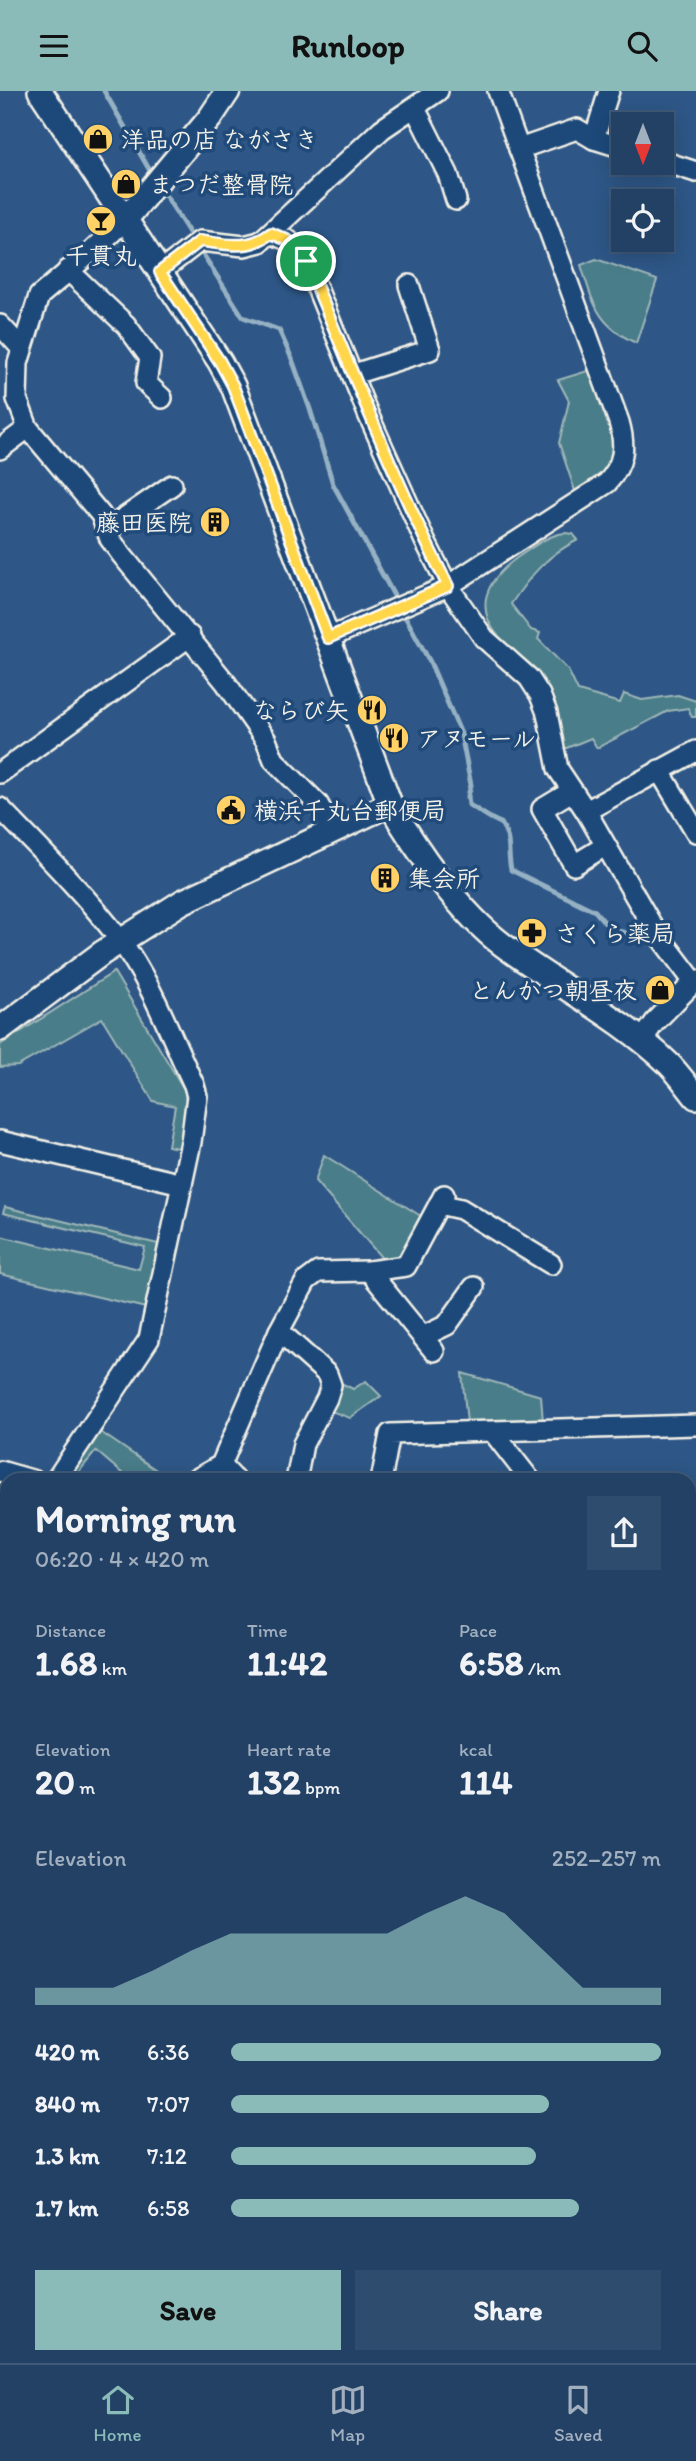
<!DOCTYPE html>
<meta charset="utf-8">
<style>
body{margin:0;font-family:Itim,"Klee One",sans-serif;background:#2e4c6e;color:#f1f3f6;height:100vh;display:flex;flex-direction:column;font-size:26px;white-space:nowrap}
*{box-sizing:border-box;margin:0}
p{font-size:23px;color:#a2afbf}
.icon{flex:none;width:38px;height:38px;fill:none;stroke:currentColor;stroke-width:2;stroke-linecap:round;stroke-linejoin:round}
.map{position:relative;flex:1;overflow:hidden}
.details{position:absolute;left:0px;top:1382px;width:696px;height:891px;display:flex;flex-direction:column;background:#224165;border-radius:21px 21px 0 0;box-shadow:0 4px 18px #0003,0 0 0 2px #3f5a79}
.details>*{flex:none}
.needle{width:46px;rotate:180deg}
.tools{position:absolute;left:611px;top:21px;display:grid;gap:14px}
.tools a{display:grid;place-items:center;width:63px;height:63px;border-radius:0px;background:#224165;box-shadow:0 4px 18px #0003,0 0 0 2px #3f5a79;font-size:35px}
.pin{position:absolute;display:grid;place-items:center;width:60px;height:60px;color:#fff;margin:-30px;border:4px solid #fff;border-radius:50%;box-shadow:0 2px 7px #0007}
.round{display:grid;place-items:center;flex:none;width:74px;height:74px;border-radius:0px;background:#2e4c6e}
.overview{display:flex;align-items:center;justify-content:space-between;height:119px;padding:0 35px}
h1{font-size:38px;font-weight:800;line-height:52px}
.metrics{display:grid;grid-template-columns:repeat(3,1fr);gap:10px;height:119px;padding:7px 35px}
.metrics div{display:grid;align-content:center}
.metrics b{font-size:35px;font-weight:800}
.metrics small{font-size:19px;font-weight:400}
.metrics p{font-size:19px}
.chart{height:196px;padding:14px 35px}
.chart p{display:flex;justify-content:space-between}
.chart svg{width:100%;height:126px;margin-top:7px;fill:#8bbbb9;opacity:.7}
.cta{display:flex;gap:14px;margin-top:auto;padding:14px 35px}
.cta a{flex:1;height:80px;border-radius:0px;background:#8bbbb9;color:#111;font-size:28px;font-weight:800;line-height:80px;text-align:center}
.cta a+a{background:#2e4c6e;color:#f1f3f6}
ul{padding:0 35px;list-style:none;font-size:23px}
li{display:grid;grid-template-columns:112px 84px 1fr;align-items:center;height:52px}
li i{height:18px;border-radius:9px;background:#8bbbb9}
header{display:flex;justify-content:space-between;align-items:center;height:91px;padding:0 35px;background:#8bbbb9;color:#111;font-size:32px;font-weight:800}
.menu{display:flex;justify-content:space-around;align-items:center;height:98px;border-top:2px solid #3f5a79;background:#224165;font-size:19px;color:#a2afbf}
.menu a{display:grid;justify-items:center;gap:4px}
.menu .selected{color:#8bbbb9}
.map>svg:first-child{display:block}
</style>
<header><svg class="icon" aria-label="menu" viewBox="0 0 24 24"><path d="M4 6h16M4 12h16M4 18h16"/></svg>Runloop<svg class="icon" aria-label="search" viewBox="0 0 24 24"><circle cx="10" cy="10" r="6"/><path d="M15 15l6 6"/></svg></header>
<div class="map">
<svg width="696" height="2272" viewBox="0 0 696 2272">
<rect width="100%" height="100%" fill="#2e5787"/>
<filter id="ink" filterUnits="userSpaceOnUse"><feTurbulence type="fractalNoise" baseFrequency=".0143" numOctaves="2"/><feDisplacementMap in="SourceGraphic" scale="14" xChannelSelector="R" yChannelSelector="G"/><feConvolveMatrix kernelMatrix="1 2 1 2 8 2 1 2 1" color-interpolation-filters="sRGB"/></filter>
<g filter="url(#ink)">
<g fill="#4a7d89" stroke="#9fb7b8" stroke-width="2">
<path d="M596 168 657 189 636 252C597 234 593 212 581 174Z"/>
<path d="M591 279C600 306 625 351 606 378 599 387 586 394 575 400L559 352 569 310 558 289Z"/>
<path d="M565 442 573 443 578 449C548 463 529 486 511 513L531 539 540 542 538 548 568 579 578 600 620 612 624 603 642 609 678 604 696 610V626H692L688 617 668 620 597 657 591 647 564 658C559 634 556 608 541 587 522 562 480 544 486 507 490 489 504 476 518 466 533 456 547 444 565 442Z"/>
<polygon points="114,881 185,1000 187,1030 182,1058 168,1055 175,1015 153,1010 102,927 18,975 0,976 0,954"/>
<polygon points="324,1064 424,1127 402,1171 386,1172 315,1090"/>
<polygon points="5,1116 158,1153 146,1217 0,1183 0,1145 139,1178 145,1156 3,1122"/>
<polygon points="462,1282 541,1305 543,1331 467,1332"/>
<polygon points="366,1290 381,1305 350,1327 328,1319 339,1291 353,1298"/>
<polygon points="99,1340 171,1389 130,1389 96,1360 72,1389 62,1390"/>
<polygon points="0,1391 7,1393 7,1451 0,1461"/>
<polygon points="7,1919 7,2068 0,2075 0,1928"/>
<polygon points="7,2097 7,2168 0,2165 0,2105"/>
<polygon points="87,2266 234,2266 231,2272 84,2272"/>
</g>
<g fill="none" stroke-linecap="round" stroke-linejoin="round">
<g stroke="#96b1c3" stroke-width="5">
<polyline points="104,0 153,85"/>
<polyline points="160,96 243,226 279,239 292,268 310,318 333,393 398,512"/>
<path d="M402 520 430 571 461 643 471 694 468 705 469 714C481 720 489 728 501 732 512 748 507 761 511 779L595 820 610 838 654 849"/>
<polyline points="690,1825 696,1805"/>
<polyline points="490,2272 491,2266"/>
</g>
<g stroke="#f4f1e8" stroke-width="24">
<g id="minor">
<polyline points="415,17 448,83 456,109"/>
<polyline points="594,48 609,0"/>
<polyline points="519,58 577,38 594,48 623,57"/>
<polyline points="662,70 696,81"/>
<polyline points="126,128 90,162 39,205 18,272 17,308 28,337 101,424 110,448 121,463 226,592 266,649 274,669 318,713 332,739"/>
<polyline points="271,142 289,150 306,170 368,323 425,450 448,495 484,547 529,587 540,604 547,622 558,678 586,720 654,838 694,891"/>
<polyline points="68,179 126,234 150,267 146,292 162,307"/>
<polyline points="160,181 200,150 244,155 260,151 382,38 438,0"/>
<polyline points="0,234 22,258"/>
<polyline points="354,283 430,259 409,194"/>
<polyline points="0,358 28,337"/>
<polyline points="108,438 172,394"/>
<path d="M328 547 448 495 607 392C624 373 626 356 619 331L498 0"/>
<polyline points="659,679 696,741"/>
<polyline points="0,682 190,545"/>
<polyline points="572,700 542,718 574,774 605,755"/>
<path d="M0 717C40 758 86 804 120 849 152 892 171 946 194 994L197 1005 191 1051 149 1248 55 1390"/>
<polyline points="586,720 696,660"/>
<polyline points="642,949 655,931 696,889"/>
<polyline points="0,1050 182,1093"/>
<polyline points="439,1113 461,1118 551,1173"/>
<polyline points="369,1180 406,1175 444,1104"/>
<polyline points="279,1240 327,1283 331,1294 327,1307 303,1353 296,1390"/>
<polyline points="424,1245 447,1234 474,1196"/>
<polyline points="493,1341 531,1390"/>
<polyline points="221,1374 236,1390"/>
<polyline points="0,1380 35,1390"/>
<polyline points="193,1390 221,1374 279,1240 306,1190 318,1181 369,1180 434,1260"/>
<polyline points="381,1390 390,1343 696,1334"/>
<polyline points="690,1408 696,1408"/>
<polyline points="0,1471 7,1461"/>
<polyline points="690,1479 696,1479"/>
<polyline points="0,1562 7,1560"/>
<polyline points="0,2088 7,2081"/>
<polyline points="0,2175 7,2178"/>
</g>
</g>
<g stroke="#f4f1e8" stroke-width="28">
<g id="tertiary">
<path d="M40 0 220 271 233 295 390 713C416 759 461 823 503 854 558 895 620 926 669 973 679 983 687 995 696 1006"/>
<polyline points="126,128 210,27 228,0"/>
<polyline points="0,938 102,862 182,811 390,713"/>
<polyline points="690,1586 696,1559"/>
<polyline points="579,2266 579,2272"/>
</g>
</g>
<use href="#minor" stroke="#1f4a7a" stroke-width="19"/>
<use href="#tertiary" stroke="#1f4a7a" stroke-width="23"/>
</g>
</g>
<g fill="none" stroke-linecap="round" stroke-linejoin="round" filter="url(#ink)">
<g stroke="#fff" stroke-width="14">
<path id="route" d="M271 142 289 150 306 170C352 279 394 389 448 495L328 547 233 295 220 271 160 181 200 150C226 153 248 160 271 142Z"/>
</g>
<use href="#route" stroke="#ffd54a" stroke-width="9"/>
</g>
<defs>
<g id="shop-disc" transform="scale(1.575)"><circle r="9.5" fill="#ffd166" stroke="#1f4a7a"/><path d="M-5-2.5h2.3a2.7 3.5 0 0 1 5.4 0H5L5.5 6h-11ZM-1.5-2.5h3a1.5 2.3 0 0 0-3 0Z" fill="#111"/></g>
<g id="bar-disc" transform="scale(1.575)"><circle r="9.5" fill="#ffd166" stroke="#1f4a7a"/><path d="M-6-5H6L.8 .8V4.5H3.5V6h-7V4.5H-.8V.8Z" fill="#111"/></g>
<g id="building-disc" transform="scale(1.575)"><circle r="9.5" fill="#ffd166" stroke="#1f4a7a"/><path d="M-4-6H4V6H1V3H-1V6H-4ZM-2.5-4.3h1.7v1.8h-1.7ZM.8-4.3h1.7v1.8H.8ZM-2.5-1h1.7V.8h-1.7ZM.8-1h1.7V.8H.8Z" fill="#111"/></g>
<g id="restaurant-disc" transform="scale(1.575)"><circle r="9.5" fill="#ffd166" stroke="#1f4a7a"/><path d="M-5-6h1v4h1v-4h1v4h1v-4h1v5L-1.5 .5V6h-2V.5L-5-1ZM5-6V6H3V1.5H1.5Q1.5-4 5-6Z" fill="#111"/></g>
<g id="civic-disc" transform="scale(1.575)"><circle r="9.5" fill="#ffd166" stroke="#1f4a7a"/><path d="M-.6-6.5H3V-4.5H.6V-3L4-1V1h2V6H-6V1h2V-1L-.6-3ZM-1.2 2.5V6h2.4V2.5Z" fill="#111"/></g>
<g id="pharmacy-disc" transform="scale(1.575)"><circle r="9.5" fill="#ffd166" stroke="#1f4a7a"/><path d="M-2-6h4v4h4v4h-4v4h-4v-4h-4v-4h4Z" fill="#111"/></g>
</defs>
<g fill-rule="evenodd">
<use href="#shop-disc" x="98" y="48"/>
<use href="#shop-disc" x="126" y="93"/>
<use href="#bar-disc" x="101" y="130"/>
<use href="#building-disc" x="215" y="431"/>
<use href="#restaurant-disc" x="372" y="619"/>
<use href="#restaurant-disc" x="394" y="647"/>
<use href="#civic-disc" x="231" y="719"/>
<use href="#building-disc" x="385" y="787"/>
<use href="#pharmacy-disc" x="532" y="842"/>
<use href="#shop-disc" x="660" y="899"/>
</g>
<g text-anchor="middle" dominant-baseline="central" stroke-width="7" stroke-linejoin="round" paint-order="stroke">
<g font-size="24" font-weight="bold" fill="#f4f1e8" stroke="#1f4a7a" text-anchor="start">
<text x="121" y="48">洋品の店 ながさき</text>
<text x="149" y="93">まつだ整骨院</text>
<text x="101" y="164" text-anchor="middle">千貫丸</text>
<text x="192" y="431" text-anchor="end">藤田医院</text>
<text x="349" y="619" text-anchor="end">ならび矢</text>
<text x="417" y="647">アヌモール</text>
<text x="254" y="719">横浜千丸台郵便局</text>
<text x="408" y="787">集会所</text>
<text x="555" y="842">さくら薬局</text>
<text x="637" y="899" text-anchor="end">とんかつ朝昼夜</text>
</g>
</g>
</svg>
<div class="tools">
<a><svg class="needle" viewBox="-14 -14 28 28"><path d="M0-13l5 13h-10z" fill="#e53935"/><path d="M0 13l5-13h-10z" fill="#a2afbf"/></svg></a>
<a><svg class="icon" aria-label="locate" viewBox="0 0 24 24"><circle cx="12" cy="12" r="6"/><path d="M12 2v4M12 18v4M2 12h4M18 12h4"/></svg></a>
</div>
<div class="pin" style="left:306px;top:170px;background:#1e9e55"><svg class="icon" aria-label="arrive" viewBox="0 0 24 24"><path d="M6 21V4h12l-3 4 3 4H6"/></svg></div>
<section class="details">
<div class="overview"><div><h1>Morning run</h1><p>06:20 · 4 × 420 m</p></div><a class="round"><svg class="icon" aria-label="share" viewBox="0 0 24 24"><path d="M12 15V3M7 8l5-5 5 5M5 13v7h14v-7"/></svg></a></div>
<div class="metrics">
<div><p>Distance</p><b>1.68<small> km</small></b></div>
<div><p>Time</p><b>11:42</b></div>
<div><p>Pace</p><b>6:58<small> /km</small></b></div>
</div>
<div class="metrics">
<div><p>Elevation</p><b>20<small> m</small></b></div>
<div><p>Heart rate</p><b>132<small> bpm</small></b></div>
<div><p>kcal</p><b>114</b></div>
</div>
<div class="chart"><p><span>Elevation</span>252–257 m</p>
<svg viewBox="0 0 160 44" preserveAspectRatio="none"><path d="M0 44V38L10 38L20 38L30 32L40 25L50 19L60 19L70 19L80 19L90 19L100 12L110 6L120 12L130 25L140 38L150 38L160 38V44z"/></svg>
</div>
<ul>
<li><b>420 m</b>6:36<i style="width:100%"></i></li>
<li><b>840 m</b>7:07<i style="width:74%"></i></li>
<li><b>1.3 km</b>7:12<i style="width:71%"></i></li>
<li><b>1.7 km</b>6:58<i style="width:81%"></i></li>
</ul>
<div class="cta"><a>Save</a><a>Share</a></div>
</section>
</div>
<nav class="menu">
<a class="selected"><svg class="icon" aria-label="home" viewBox="0 0 24 24"><path d="M3 11l9-7 9 7M6 9v11h12V9"/></svg>Home</a>
<a><svg class="icon" aria-label="map" viewBox="0 0 24 24"><path d="M3 6l6-2 6 2 6-2v14l-6 2-6-2-6 2zM9 4v14M15 6v14"/></svg>Map</a>
<a><svg class="icon" aria-label="saved" viewBox="0 0 24 24"><path d="M7 4h10v16l-5-4-5 4z"/></svg>Saved</a>
</nav>
